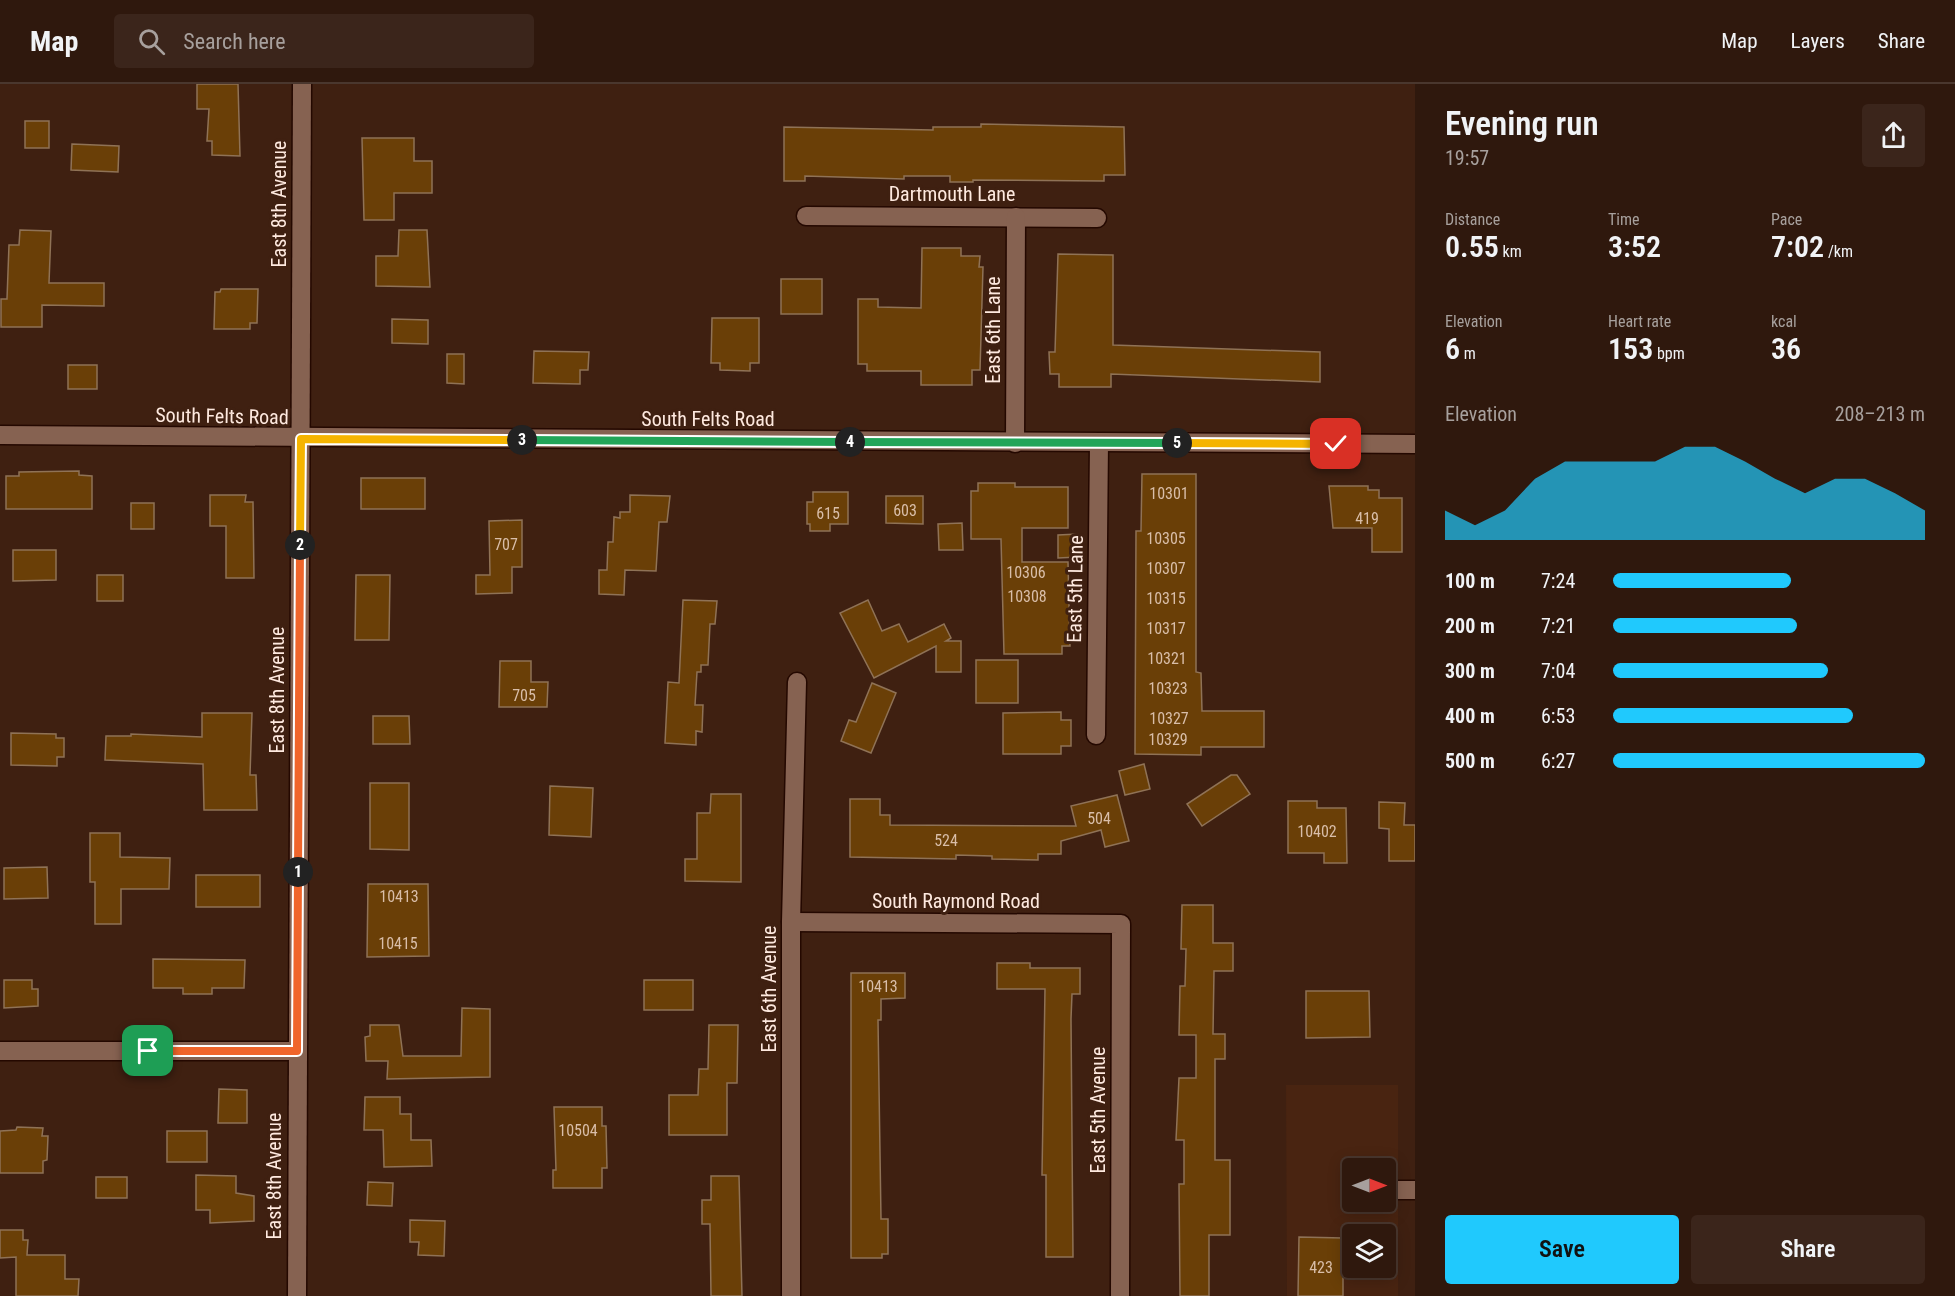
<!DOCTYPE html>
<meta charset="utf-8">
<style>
body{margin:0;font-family:"Roboto Condensed",sans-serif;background:#3b251b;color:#f1f3f6;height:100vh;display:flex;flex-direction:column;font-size:22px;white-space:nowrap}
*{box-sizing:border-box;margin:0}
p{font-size:20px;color:#a7a09d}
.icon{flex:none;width:33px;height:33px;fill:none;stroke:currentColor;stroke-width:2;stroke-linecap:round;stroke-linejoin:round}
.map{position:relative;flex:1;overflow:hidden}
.drawer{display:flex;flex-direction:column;background:#2f180d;width:540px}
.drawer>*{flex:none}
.needle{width:39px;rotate:90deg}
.tools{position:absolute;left:1342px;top:1074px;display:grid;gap:12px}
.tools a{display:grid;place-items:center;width:54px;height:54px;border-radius:6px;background:#2f180d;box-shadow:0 3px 15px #0003,0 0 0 2px #4a372e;font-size:30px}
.pin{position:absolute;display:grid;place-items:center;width:51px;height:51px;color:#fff;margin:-26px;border-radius:12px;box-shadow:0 3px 9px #0006}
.km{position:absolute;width:30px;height:30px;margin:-15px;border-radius:50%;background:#222;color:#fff;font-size:16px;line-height:30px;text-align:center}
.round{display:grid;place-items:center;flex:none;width:63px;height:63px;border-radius:6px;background:#3b251b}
.summary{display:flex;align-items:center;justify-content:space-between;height:102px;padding:0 30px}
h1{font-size:33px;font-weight:600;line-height:45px}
.metrics{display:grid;grid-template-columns:repeat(3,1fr);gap:9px;height:102px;padding:6px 30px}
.metrics div{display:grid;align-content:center}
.metrics b{font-size:30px;font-weight:600}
.metrics small{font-size:16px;font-weight:400}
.metrics p{font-size:16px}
.chart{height:168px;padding:12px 30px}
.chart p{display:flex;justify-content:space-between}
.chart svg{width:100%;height:108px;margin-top:6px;fill:#20c9fd;opacity:.7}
.button{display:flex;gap:12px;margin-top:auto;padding:12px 30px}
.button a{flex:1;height:69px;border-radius:6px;background:#20c9fd;color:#111;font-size:24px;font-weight:600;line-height:69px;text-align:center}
.button a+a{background:#3b251b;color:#f1f3f6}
ul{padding:0 30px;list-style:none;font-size:20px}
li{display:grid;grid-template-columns:96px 72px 1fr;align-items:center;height:45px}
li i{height:15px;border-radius:8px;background:#20c9fd}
header{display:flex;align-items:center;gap:36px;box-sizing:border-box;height:84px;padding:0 30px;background:#2f180d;border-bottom:2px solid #4a372e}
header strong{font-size:28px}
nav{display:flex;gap:33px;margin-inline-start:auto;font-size:21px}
.search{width:420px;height:54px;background:#3b251b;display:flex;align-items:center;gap:15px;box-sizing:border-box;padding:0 21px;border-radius:6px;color:#a7a09d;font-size:22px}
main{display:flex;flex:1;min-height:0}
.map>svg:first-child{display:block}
</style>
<header>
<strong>Map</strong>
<div class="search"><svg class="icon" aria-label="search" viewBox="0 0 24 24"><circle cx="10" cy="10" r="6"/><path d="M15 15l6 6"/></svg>Search here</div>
<nav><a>Map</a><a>Layers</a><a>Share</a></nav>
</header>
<main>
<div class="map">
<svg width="1415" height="1212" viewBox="0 0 1415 1212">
<rect width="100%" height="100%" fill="#3f2011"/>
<path fill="#492411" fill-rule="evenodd" d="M1286 1001H1398V1212H1287ZM1353 1084H1386V1118H1353ZM1353 1150H1386V1184H1353Z"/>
<g fill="#6a3f07" stroke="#8f7256" stroke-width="1.5">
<polygon points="197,0 238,0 240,72 212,71 212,57 207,57 209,25 197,25"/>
<rect x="25" y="37" width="24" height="27"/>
<polygon points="981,40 1124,43 1125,91 1104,91 1104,97 973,96 973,98 950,98 950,92 904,92 904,95 805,92 805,97 784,97 784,43 933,46 933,43 981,43"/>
<polygon points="362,54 414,54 414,77 432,77 432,109 394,109 394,136 364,136"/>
<polygon points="72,60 119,62 118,88 71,86"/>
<polygon points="20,146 51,147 49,199 104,199 104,222 42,221 42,243 1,243 1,215 7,215 9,161 19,161"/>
<polygon points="399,146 427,146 430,203 376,202 376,172 398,172"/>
<polygon points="922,164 961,164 961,172 980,172 979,183 983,183 980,286 972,286 972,301 921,301 921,287 867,287 867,280 858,280 858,215 878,215 878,223 921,224"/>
<polygon points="1058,170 1113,171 1113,261 1320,268 1320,298 1111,290 1111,303 1059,303 1059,290 1050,290 1049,268 1055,268"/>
<rect x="781" y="195" width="41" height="35"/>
<polygon points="221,205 258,205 257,239 250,239 250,245 214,245 215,208 220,208"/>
<polygon points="712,234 759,234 759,279 750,279 750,287 720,286 720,279 711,279"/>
<polygon points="392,235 428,236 428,260 392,259"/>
<polygon points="534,267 589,268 588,286 580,286 580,300 533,299"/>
<polygon points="447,270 464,270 464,300 447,299"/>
<rect x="68" y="281" width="29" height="24"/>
<polygon points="79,387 79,391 92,392 92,425 6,425 6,392 19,392 19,388"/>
<polygon points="1142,390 1196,390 1196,588 1201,589 1202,627 1264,627 1264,663 1201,663 1201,671 1135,670 1136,447 1141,447"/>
<rect x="361" y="394" width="64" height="31"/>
<polygon points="978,399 1015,399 1015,403 1068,403 1068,444 1022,444 1022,478 1068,478 1070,562 1062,562 1062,570 1004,570 1001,455 971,455 971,407 978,407"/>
<polygon points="1329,402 1368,402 1368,406 1379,406 1379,414 1402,414 1402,468 1372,468 1372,444 1333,444"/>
<polygon points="813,408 848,408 848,440 830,440 830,447 810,447 810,440 807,440 807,418 813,418"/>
<polygon points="210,411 246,411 245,418 253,418 254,494 226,494 226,442 210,442"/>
<polygon points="630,411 670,412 667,438 659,438 656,487 625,486 624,511 599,510 599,486 607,486 608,458 613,458 614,433 620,434 620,428 630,428"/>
<polygon points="886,412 923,412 923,440 886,439"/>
<rect x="131" y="419" width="23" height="26"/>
<polygon points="522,436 522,483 512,483 512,509 476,510 476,491 490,491 489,437"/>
<polygon points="962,439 963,466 939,466 938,440"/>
<polygon points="1078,450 1078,473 1058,474 1058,451"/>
<polygon points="13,466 56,466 56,496 13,497"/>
<rect x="97" y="491" width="26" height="26"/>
<polygon points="356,491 390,491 389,556 355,556"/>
<polygon points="683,516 717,517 715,540 710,540 708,581 701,581 701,588 697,588 695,621 703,621 702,648 696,647 696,661 665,659 668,598 679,599"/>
<polygon points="868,516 882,547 899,540 908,558 944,540 951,554 946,557 961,557 961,588 936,588 936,562 874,594 840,529"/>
<rect x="976" y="576" width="42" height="43"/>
<polygon points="500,577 531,577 531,598 548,598 547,623 499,623"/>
<polygon points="872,599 896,609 871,669 841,657 849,636 856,638"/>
<polygon points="1061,628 1061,636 1071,636 1071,662 1061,662 1061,670 1003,670 1003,629"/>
<polygon points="202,629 252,629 250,691 256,691 257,726 204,726 203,680 105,676 106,652 131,652 131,650 202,653"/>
<polygon points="373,632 409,632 410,660 373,660"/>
<polygon points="11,649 56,650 56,654 64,654 64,673 57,673 57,682 11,681"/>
<polygon points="1144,680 1150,705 1125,711 1119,687"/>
<polygon points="1231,691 1237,691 1250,710 1202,742 1187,720"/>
<polygon points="370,699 409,699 409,766 370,765"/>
<polygon points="550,702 593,704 591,753 549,751"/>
<polygon points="711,710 741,710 741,798 685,797 685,775 697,775 697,729 710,729"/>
<polygon points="1117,711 1129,757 1105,763 1101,746 1061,757 1061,770 1038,770 1038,776 992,775 992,772 956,771 956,775 850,773 850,715 880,715 880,731 890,731 890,741 1076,742 1071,722"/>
<polygon points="1288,717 1317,717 1317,724 1346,724 1347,779 1324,779 1324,769 1288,769"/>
<polygon points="1379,718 1405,719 1404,741 1415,741 1415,777 1389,777 1389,745 1379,744"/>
<polygon points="90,749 120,749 120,773 170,774 169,805 121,805 121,840 95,840 95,798 90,798"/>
<polygon points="47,783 48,814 4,815 4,784"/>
<rect x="196" y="791" width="64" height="32"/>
<polygon points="368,800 428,800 429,872 367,873"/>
<polygon points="1182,821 1213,821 1213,859 1233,859 1233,887 1214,887 1213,950 1225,950 1225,975 1215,975 1215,1076 1230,1076 1230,1151 1209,1151 1209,1212 1180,1212 1179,1100 1184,1100 1184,1056 1176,1056 1179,994 1196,994 1196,951 1179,951 1180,902 1185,902 1186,865 1181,865"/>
<polygon points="153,875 245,876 244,904 212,904 212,910 183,910 183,904 153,904"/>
<polygon points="997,879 1030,879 1030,884 1080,884 1080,910 1072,910 1071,935 1073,1173 1046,1173 1046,1091 1042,1091 1045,905 997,905"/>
<polygon points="851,889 905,889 905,914 881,915 881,936 878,936 881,1135 888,1135 888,1170 882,1170 882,1174 851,1174"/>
<polygon points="4,896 32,896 32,905 38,905 38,922 4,924"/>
<rect x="644" y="896" width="49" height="30"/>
<polygon points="1306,907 1369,907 1370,953 1306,954"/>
<polygon points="462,924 490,925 490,993 387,995 388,977 366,977 365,953 370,952 370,941 399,941 403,972 461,972"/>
<polygon points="709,941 738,941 737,999 727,999 727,1051 669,1051 669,1011 698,1011 699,985 708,985"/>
<polygon points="219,1005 247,1006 247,1039 218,1039"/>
<polygon points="365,1013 400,1013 400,1030 411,1030 411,1056 431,1056 432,1082 384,1083 383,1046 364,1046"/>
<polygon points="554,1023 602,1023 602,1042 606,1042 607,1084 602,1084 602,1104 553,1104 553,1086 556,1086"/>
<polygon points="17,1043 43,1044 42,1052 48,1052 47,1076 43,1077 43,1089 0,1089 0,1047 16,1046"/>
<rect x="167" y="1047" width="40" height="31"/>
<polygon points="196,1091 236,1092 236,1109 254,1112 254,1137 210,1139 210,1126 196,1126"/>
<polygon points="711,1092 739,1092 742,1212 711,1212 710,1140 702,1140 702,1116 711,1116"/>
<rect x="96" y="1093" width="31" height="21"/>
<polygon points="368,1098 393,1099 392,1122 367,1121"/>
<polygon points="410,1136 445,1137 444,1172 418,1171 419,1158 410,1158"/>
<polygon points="0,1146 23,1146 23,1156 28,1156 27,1171 65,1171 65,1195 79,1195 78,1212 16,1212 16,1173 0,1174"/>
<polygon points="1299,1153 1343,1154 1343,1212 1298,1212"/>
</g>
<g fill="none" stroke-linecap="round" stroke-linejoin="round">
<g stroke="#240800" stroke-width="21">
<g id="minor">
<polyline points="806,132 1097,134"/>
<polyline points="0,351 1415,360"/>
<polyline points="1015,359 1016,133"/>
<polyline points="1096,651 1099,359"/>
<polyline points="791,838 1121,840 1120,1212"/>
<polyline points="0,967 297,967"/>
<polyline points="1398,1106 1415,1106"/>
<polyline points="791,1212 791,838 797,598"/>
</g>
</g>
<g stroke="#240800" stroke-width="21">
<polyline id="tertiary" points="297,1212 302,0"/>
</g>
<use href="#minor" stroke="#866251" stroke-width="18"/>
<use href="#tertiary" stroke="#866251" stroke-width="18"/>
</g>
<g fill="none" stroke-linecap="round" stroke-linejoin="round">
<g stroke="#fff" stroke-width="12">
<polyline id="split-1" points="148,967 297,967 298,788"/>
</g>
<g stroke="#fff" stroke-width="12">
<polyline id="split-2" points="298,788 300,461"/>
</g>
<g stroke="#fff" stroke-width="12">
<polyline id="split-3" points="300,461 301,355 522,356"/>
</g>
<g stroke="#fff" stroke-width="12">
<polyline id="split-4" points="522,356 850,358"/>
</g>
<g stroke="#fff" stroke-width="12">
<polyline id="split-5" points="850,358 1177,359"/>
</g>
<g stroke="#fff" stroke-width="12">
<polyline id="split-6" points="1177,359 1336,360"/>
</g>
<use href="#split-1" stroke="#f0652b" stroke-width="8"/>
<use href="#split-2" stroke="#f0652b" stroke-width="8"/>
<use href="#split-3" stroke="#f5b400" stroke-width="8"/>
<use href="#split-4" stroke="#22a559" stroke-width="8"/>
<use href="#split-5" stroke="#22a559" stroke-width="8"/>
<use href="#split-6" stroke="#f5b400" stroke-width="8"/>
</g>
<g text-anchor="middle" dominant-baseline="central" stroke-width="6" stroke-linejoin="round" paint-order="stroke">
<g font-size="16" fill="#d9bea9">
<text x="1169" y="409">10301</text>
<text x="905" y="426">603</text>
<text x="828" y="429">615</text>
<text x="1367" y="434">419</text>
<text x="1166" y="454">10305</text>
<text x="506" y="460">707</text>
<text x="1166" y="484">10307</text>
<text x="1026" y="488">10306</text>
<text x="1027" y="512">10308</text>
<text x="1166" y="514">10315</text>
<text x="1166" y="544">10317</text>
<text x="1167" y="574">10321</text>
<text x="1168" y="604">10323</text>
<text x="524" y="611">705</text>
<text x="1169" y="634">10327</text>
<text x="1168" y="655">10329</text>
<text x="1099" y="734">504</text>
<text x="1317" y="747">10402</text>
<text x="946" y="756">524</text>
<text x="399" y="812">10413</text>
<text x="398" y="859">10415</text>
<text x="878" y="902">10413</text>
<text x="578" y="1046">10504</text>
<text x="1321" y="1183">423</text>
</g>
<g font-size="20" fill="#fee9df" stroke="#3f2011">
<text x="952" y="110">Dartmouth Lane</text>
<text transform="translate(279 120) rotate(-90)">East 8th Avenue</text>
<text transform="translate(993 246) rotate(-90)">East 6th Lane</text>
<text transform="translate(222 332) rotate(1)">South Felts Road</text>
<text x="708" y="335">South Felts Road</text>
<text transform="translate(1075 505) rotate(-89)">East 5th Lane</text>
<text transform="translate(277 606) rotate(-90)">East 8th Avenue</text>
<text x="956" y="817">South Raymond Road</text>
<text transform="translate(769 905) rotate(-90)">East 6th Avenue</text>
<text transform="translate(1098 1026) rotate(-90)">East 5th Avenue</text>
<text transform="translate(274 1092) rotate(-90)">East 8th Avenue</text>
</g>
</g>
</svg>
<div class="tools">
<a><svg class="needle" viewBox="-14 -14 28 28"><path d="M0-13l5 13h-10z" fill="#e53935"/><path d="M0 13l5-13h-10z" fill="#a7a09d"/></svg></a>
<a><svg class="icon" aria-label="layers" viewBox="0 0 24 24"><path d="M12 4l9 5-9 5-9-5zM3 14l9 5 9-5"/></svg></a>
</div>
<div class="pin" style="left:148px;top:967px;background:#1e9e55"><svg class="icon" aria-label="arrive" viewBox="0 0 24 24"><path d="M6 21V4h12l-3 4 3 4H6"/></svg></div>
<div class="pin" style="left:1336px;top:360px;background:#d93025"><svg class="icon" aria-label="check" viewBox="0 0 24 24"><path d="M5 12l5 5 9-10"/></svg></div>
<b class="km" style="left:298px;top:788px">1</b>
<b class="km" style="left:300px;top:461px">2</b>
<b class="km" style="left:522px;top:356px">3</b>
<b class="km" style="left:850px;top:358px">4</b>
<b class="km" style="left:1177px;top:359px">5</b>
</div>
<section class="drawer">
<div class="summary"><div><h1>Evening run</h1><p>19:57</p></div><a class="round"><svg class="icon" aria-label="share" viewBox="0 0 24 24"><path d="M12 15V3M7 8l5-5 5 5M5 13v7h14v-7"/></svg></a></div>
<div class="metrics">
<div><p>Distance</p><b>0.55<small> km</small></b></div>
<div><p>Time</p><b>3:52</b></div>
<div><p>Pace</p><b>7:02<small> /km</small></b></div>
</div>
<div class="metrics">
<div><p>Elevation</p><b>6<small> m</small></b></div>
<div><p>Heart rate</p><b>153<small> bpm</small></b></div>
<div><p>kcal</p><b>36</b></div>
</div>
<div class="chart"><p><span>Elevation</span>208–213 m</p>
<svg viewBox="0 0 160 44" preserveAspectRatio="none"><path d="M0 44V32L10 38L20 32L30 19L40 12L50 12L60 12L70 12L80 6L90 6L100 12L110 19L120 25L130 19L140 19L150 25L160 32V44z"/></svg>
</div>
<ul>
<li><b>100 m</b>7:24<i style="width:57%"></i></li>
<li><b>200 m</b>7:21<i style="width:59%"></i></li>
<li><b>300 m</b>7:04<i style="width:69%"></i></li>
<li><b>400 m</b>6:53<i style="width:77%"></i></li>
<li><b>500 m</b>6:27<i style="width:100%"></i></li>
</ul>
<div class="button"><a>Save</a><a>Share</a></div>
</section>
</main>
